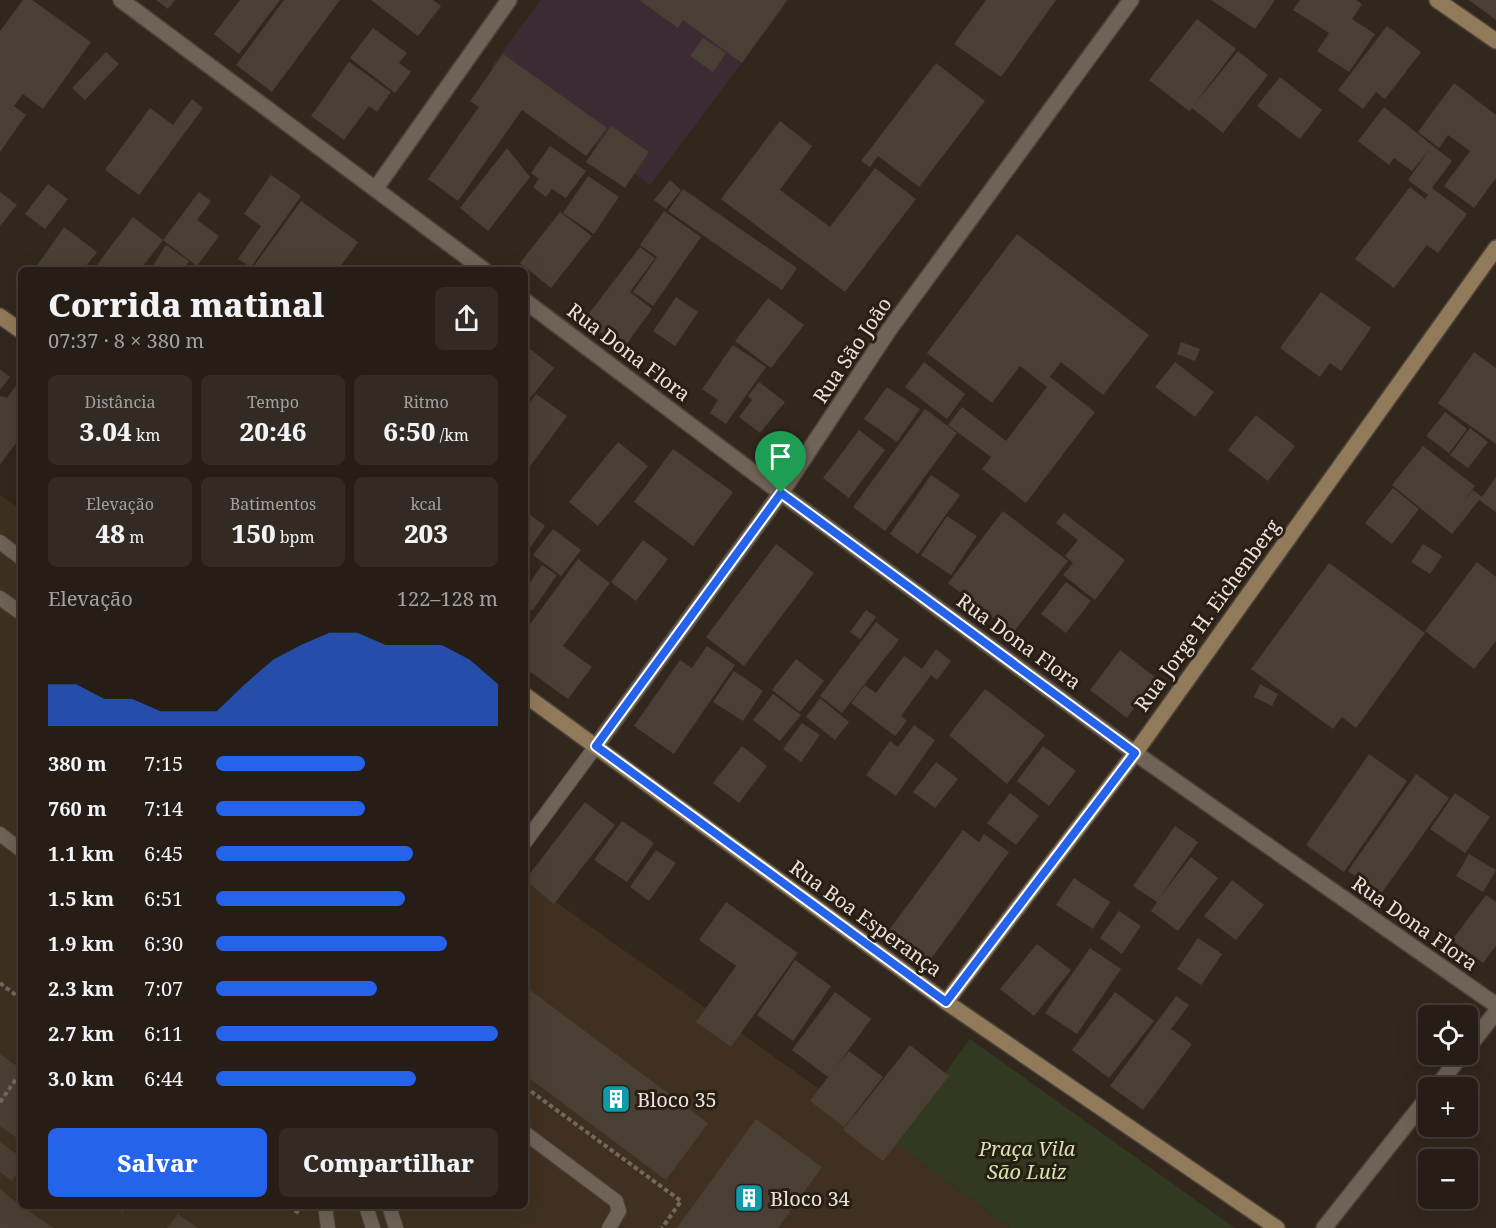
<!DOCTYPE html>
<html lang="pt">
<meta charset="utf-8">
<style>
body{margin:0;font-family:"Noto Serif",serif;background:#322a23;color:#f1f3f6;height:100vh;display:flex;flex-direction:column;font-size:22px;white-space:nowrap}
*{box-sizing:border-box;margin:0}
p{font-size:20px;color:#a4a2a1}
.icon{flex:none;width:33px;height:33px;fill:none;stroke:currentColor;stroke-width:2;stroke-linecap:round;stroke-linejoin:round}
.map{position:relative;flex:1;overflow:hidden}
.sheet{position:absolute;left:18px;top:267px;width:510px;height:942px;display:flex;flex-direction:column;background:#261d16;border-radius:9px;box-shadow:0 6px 24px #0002,0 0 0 2px #423b35}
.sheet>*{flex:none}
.tools{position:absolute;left:1418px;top:1005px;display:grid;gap:12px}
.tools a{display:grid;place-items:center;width:60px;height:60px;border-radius:9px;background:#261d16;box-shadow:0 6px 24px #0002,0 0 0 2px #423b35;font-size:30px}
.pin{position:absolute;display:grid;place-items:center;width:51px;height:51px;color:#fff;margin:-62px -26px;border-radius:50% 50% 50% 0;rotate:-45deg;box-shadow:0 0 6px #0007}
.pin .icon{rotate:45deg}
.round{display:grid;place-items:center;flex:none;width:63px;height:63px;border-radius:9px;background:#322a23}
.headline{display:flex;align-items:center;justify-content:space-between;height:102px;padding:0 30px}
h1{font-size:33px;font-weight:800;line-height:45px}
.figures{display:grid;grid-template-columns:repeat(3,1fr);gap:9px;height:102px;padding:6px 30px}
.figures div{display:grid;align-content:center;border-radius:9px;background:#322a23;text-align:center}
.figures b{font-size:26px;font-weight:800}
.figures small{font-size:16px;font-weight:400}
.figures p{font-size:16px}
.chart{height:168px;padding:12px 30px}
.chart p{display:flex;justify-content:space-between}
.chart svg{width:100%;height:108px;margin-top:6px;fill:#2563eb;opacity:.7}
.button{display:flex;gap:12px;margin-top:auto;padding:12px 30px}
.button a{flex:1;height:69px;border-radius:9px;background:#2563eb;color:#fff;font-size:24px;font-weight:800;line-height:69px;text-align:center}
.button a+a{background:#322a23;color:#f1f3f6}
ul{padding:0 30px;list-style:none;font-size:20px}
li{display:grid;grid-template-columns:96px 72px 1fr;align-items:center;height:45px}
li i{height:15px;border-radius:8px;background:#2563eb}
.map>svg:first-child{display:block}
</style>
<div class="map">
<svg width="1496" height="1228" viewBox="0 0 1496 1228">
<rect width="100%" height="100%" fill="#32271d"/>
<polygon fill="#3d2b33" points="541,0 789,0 650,185 491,67"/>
<polygon fill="#3f3021" points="0,495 21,510 21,1206 525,1206 525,880 894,1142 1010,1228 0,1228"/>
<polygon fill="#313921" points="970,1039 1235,1228 1010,1228 894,1142"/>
<g fill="#4a3f34">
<polygon points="23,0 32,0 91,42 43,109 23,94 14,106 26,115 0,152 0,31"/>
<polygon points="156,0 175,0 168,9"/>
<polygon points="240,0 280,0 239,54 214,34"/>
<polygon points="284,0 340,0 272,92 236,65"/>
<polygon points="371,0 433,0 441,6 418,36"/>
<polygon points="639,0 787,0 742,63 683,20 678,28"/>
<polygon points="986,0 1056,0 1001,77 954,44"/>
<polygon points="1211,0 1275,0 1255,29"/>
<polygon points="1300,0 1356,0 1362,4 1352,19 1375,34 1349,72 1317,51 1329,33 1293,10"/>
<polygon points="1469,0 1496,0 1496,20"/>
<polygon points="1197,19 1236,49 1194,105 1238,51 1268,75 1223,133 1192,108 1189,111 1149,80"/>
<polygon points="1387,26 1421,52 1385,99 1376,92 1363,109 1338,90"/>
<polygon points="373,28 407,53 399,63 411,72 395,93 350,58"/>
<polygon points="703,38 726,53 713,72 690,56"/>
<polygon points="106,52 119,64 85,100 72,88"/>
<polygon points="503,54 607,128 586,156 522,110 458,201 428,179 479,107 470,101"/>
<polygon points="349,62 391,92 377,112 369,106 344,140 311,116"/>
<polygon points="936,63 985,101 919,187 878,156 870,167 861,161"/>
<polygon points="1280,77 1322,110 1300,139 1257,106"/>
<polygon points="1454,83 1496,115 1496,178 1474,208 1444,186 1470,151 1448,135 1439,148 1418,132"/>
<polygon points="192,99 203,108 139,195 105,170 150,108 173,125"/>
<polygon points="1384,107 1452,161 1432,188 1467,214 1438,253 1427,245 1394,288 1355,259 1410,187 1425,199 1428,195 1408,180 1429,150 1412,171 1394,158 1389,165 1358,141"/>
<polygon points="780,121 812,146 780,190 830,227 875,168 916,199 845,292 721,199"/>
<polygon points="611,126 649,152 625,188 586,162"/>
<polygon points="550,146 586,171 566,198 552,189 546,197 533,187 539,179 531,173"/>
<polygon points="507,148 530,177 488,231 460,208"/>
<polygon points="271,175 301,196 251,267 238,259 261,226 244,214"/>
<polygon points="588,176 619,197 594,234 563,213"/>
<polygon points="670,180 681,190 666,209 654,200"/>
<polygon points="48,184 68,199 45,229 25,214"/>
<polygon points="683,189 797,268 782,290 668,211"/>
<polygon points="0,192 17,205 0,226"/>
<polygon points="199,192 211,201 197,220 219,236 197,266 163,240"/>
<polygon points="301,201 358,242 338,270 251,270"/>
<polygon points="664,211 701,237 653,306 633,292 657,257 640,245"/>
<polygon points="560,212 592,236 551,288 520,263"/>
<polygon points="133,217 163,240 140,270 93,270"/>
<polygon points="64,227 97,252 83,270 34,270"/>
<polygon points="1017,234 1149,335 1103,395 1061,362 1050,377 1095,412 1026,503 982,469 991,457 948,425 962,407 1006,441 1047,387 1020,366 992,403 927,353"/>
<polygon points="166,245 189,261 183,270 150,270"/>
<polygon points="640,247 655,258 630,292 652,309 623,349 584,320"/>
<polygon points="1321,292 1371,328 1341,371 1330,363 1320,377 1280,348"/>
<polygon points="676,297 698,312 675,346 653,331"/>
<polygon points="768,298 804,325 771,368 735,341"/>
<polygon points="1181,342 1200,349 1195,361 1177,354"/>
<polygon points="733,345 766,367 726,424 710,413 718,400 702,389"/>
<polygon points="529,348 554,368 528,401 525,398 525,353"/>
<polygon points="1474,352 1496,368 1496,444 1438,403"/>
<polygon points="924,362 965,394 947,419 905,387"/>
<polygon points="1175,362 1214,392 1195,417 1155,387"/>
<polygon points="0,369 10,377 0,390"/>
<polygon points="21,379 21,436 0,465 0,396 7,398"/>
<polygon points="759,382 785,402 760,433 739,417 752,400 748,396"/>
<polygon points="887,387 920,409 897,442 864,419"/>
<polygon points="536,394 567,416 525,473 525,409"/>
<polygon points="925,409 957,433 885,531 853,507"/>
<polygon points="1445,412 1467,429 1449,453 1426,436"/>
<polygon points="1256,415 1295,446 1268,481 1228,450"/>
<polygon points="1470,428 1488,442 1468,468 1450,455"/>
<polygon points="859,430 885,450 849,498 823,478"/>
<polygon points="618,442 648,466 598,526 569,502"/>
<polygon points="1423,446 1475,486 1463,503 1473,490 1482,497 1496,477 1496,512 1479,500 1452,534 1392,485"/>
<polygon points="673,449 733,492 693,546 634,502"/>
<polygon points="931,475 960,495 918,554 890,534"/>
<polygon points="1393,488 1419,509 1392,544 1365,523"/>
<polygon points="1003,511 1068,561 1013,633 948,583"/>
<polygon points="1064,513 1125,560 1095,600 1063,575 1073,563 1065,556 1078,540 1056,523"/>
<polygon points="529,514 545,526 525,555 525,520"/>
<polygon points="947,516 977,536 951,575 921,555"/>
<polygon points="553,529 581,550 561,576 533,555"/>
<polygon points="643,540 668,559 636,601 611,582"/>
<polygon points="776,544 814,573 744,666 706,637"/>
<polygon points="1423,544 1442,556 1430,574 1411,562"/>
<polygon points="578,559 610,583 563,646 592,667 568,699 525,668 525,631"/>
<polygon points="1477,562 1496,577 1496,641 1474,669 1425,631"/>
<polygon points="1329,563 1425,633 1356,728 1342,717 1333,729 1251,669"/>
<polygon points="542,565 557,575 532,611 525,606 525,581 529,584"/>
<polygon points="1066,582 1091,601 1066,633 1041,614"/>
<polygon points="866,610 876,617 860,639 850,632"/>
<polygon points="876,622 899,640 842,713 820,696"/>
<polygon points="707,646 735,665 674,754 634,726 680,660 692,668"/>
<polygon points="936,649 951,661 937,680 931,675 901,716 907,721 895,736 851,703 865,685 876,693 904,656 922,669"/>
<polygon points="1120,650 1156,678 1127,718 1090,690"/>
<polygon points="796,659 824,681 800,712 772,690"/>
<polygon points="734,671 763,691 743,721 713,702"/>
<polygon points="1260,684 1278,694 1272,706 1254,697"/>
<polygon points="985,689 1045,735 1007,784 949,735"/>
<polygon points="773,694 801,715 780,741 753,720"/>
<polygon points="820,698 849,722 835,740 806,717"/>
<polygon points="802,723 820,735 801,762 783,749"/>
<polygon points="914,725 935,740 896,796 866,775 890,741 898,747"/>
<polygon points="742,746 767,766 739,803 713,783"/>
<polygon points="1043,746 1076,771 1049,806 1017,781"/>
<polygon points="1369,754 1407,781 1344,872 1306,845"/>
<polygon points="936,762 958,779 935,808 913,792"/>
<polygon points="1416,774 1449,798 1381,894 1348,871"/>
<polygon points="1010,793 1039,816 1016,845 987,823"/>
<polygon points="1455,793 1490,817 1465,853 1430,829"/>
<polygon points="585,802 615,825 554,904 525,880"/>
<polygon points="622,821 654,843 627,882 594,860"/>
<polygon points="1175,826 1198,842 1160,897 1191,857 1218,878 1178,931 1151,911 1157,902 1133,886"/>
<polygon points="963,830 979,842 984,834 1009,852 925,967 884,937"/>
<polygon points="656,850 676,863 649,901 630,887"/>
<polygon points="1469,854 1496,870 1483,892 1456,876"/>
<polygon points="1074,878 1110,902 1093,929 1056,905"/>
<polygon points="1232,880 1264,905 1236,940 1204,916"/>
<polygon points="1486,895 1496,902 1496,946 1483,963 1452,940"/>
<polygon points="726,902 798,953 731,1047 696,1022 736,966 699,940"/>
<polygon points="1119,911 1141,926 1122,954 1100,938"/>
<polygon points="1198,938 1222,954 1201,985 1177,969"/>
<polygon points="1037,944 1071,970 1034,1016 1000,989"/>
<polygon points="1090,948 1121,969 1077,1034 1045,1013"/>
<polygon points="795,960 831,986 793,1041 757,1015"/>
<polygon points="530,990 708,1123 666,1180 525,1075 525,996"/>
<polygon points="835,992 871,1019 836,1067 849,1051 883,1077 844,1127 810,1101 828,1077 792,1050"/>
<polygon points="1115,992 1154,1021 1109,1078 1072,1050"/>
<polygon points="1176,996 1189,1005 1171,1029 1192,1044 1143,1110 1110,1086"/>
<polygon points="910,1045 949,1076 883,1161 843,1130"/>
<polygon points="0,1054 21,1069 21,1141 0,1126"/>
<polygon points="756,1119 822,1167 778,1228 677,1228"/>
<polygon points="0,1142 21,1157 21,1168 12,1181 0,1172"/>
<polygon points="0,1189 21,1206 54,1228 0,1228"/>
<polygon points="113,1206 128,1206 123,1213"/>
<polygon points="178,1214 198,1228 167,1228"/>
</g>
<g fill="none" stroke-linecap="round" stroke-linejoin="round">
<g stroke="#4c433a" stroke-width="16">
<g id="lane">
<polyline points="0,542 21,558"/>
<polyline points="0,598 21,613"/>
<polyline points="0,834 21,850"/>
<polyline points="525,842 596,746"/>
<polyline points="525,1133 616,1201 619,1211 609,1228"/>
<polyline points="325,1206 328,1228"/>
<polyline points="366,1206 373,1228"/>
<polyline points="389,1206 396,1228"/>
</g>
</g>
<g stroke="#4c433a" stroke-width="18">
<g id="street">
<polyline points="121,0 484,270"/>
<polyline points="376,188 509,0"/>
<polyline points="525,301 781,493 1135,753 1496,1005"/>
<polyline points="596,746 781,493 889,330 1131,0"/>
<polyline points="1467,1049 1496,1012"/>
<polyline points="1436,1088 1462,1054"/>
<polyline points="1324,1228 1428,1097"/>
</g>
</g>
<g stroke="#4c433a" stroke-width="18">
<g id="secondary">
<polyline points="1437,0 1496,41"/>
<polyline points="0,316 21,331"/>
<polyline points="525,695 946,1002 1277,1228"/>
<polyline points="946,1002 1135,753 1496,248"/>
</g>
</g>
<g stroke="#71685f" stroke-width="4" stroke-dasharray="4.5 3" stroke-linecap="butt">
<polyline points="0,983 21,999"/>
<polyline points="525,1087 681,1201 662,1228"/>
<polyline points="0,1102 21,1072"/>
<polyline points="289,1206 301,1215"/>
</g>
<use href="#lane" stroke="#6f6257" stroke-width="14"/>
<use href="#street" stroke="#6f6257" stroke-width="15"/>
<use href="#secondary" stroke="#917a59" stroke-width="15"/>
</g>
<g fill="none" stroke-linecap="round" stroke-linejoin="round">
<g stroke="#fff" stroke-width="12">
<polygon id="route" points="781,493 1135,753 946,1002 596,746"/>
</g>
<use href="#route" stroke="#2563eb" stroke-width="8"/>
</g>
<defs>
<g id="building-square" transform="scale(1.5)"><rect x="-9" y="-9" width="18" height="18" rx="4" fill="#0f9aa8" stroke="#281e14"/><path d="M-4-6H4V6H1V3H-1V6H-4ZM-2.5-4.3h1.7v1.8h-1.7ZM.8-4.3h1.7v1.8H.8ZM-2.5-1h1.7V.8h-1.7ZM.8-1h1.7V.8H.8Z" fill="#fff"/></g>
</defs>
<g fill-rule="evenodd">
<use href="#building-square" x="616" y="1099"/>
<use href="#building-square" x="749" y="1198"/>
</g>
<g text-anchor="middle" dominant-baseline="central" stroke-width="6" stroke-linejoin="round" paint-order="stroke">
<g font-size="20" fill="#eae3dc" stroke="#281e14">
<text transform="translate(852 350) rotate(-56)">Rua São João</text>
<text transform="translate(629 352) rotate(37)">Rua Dona Flora</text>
<text transform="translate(1207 615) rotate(-54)">Rua Jorge H. Eichenberg</text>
<text transform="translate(1019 641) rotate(36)">Rua Dona Flora</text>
<text transform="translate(866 918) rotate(36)">Rua Boa Esperança</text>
<text transform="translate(1415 923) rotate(35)">Rua Dona Flora</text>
</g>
<g font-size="20" fill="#eae3dc" stroke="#281e14" text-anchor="start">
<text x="637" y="1099">Bloco 35</text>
<text x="770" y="1198">Bloco 34</text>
</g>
<g font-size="20" font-style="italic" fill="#d2e7ad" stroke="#281e14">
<text x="1027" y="1148">Praça Vila<tspan x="1027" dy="23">São Luiz</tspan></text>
</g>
</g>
</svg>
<div class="tools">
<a><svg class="icon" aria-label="locate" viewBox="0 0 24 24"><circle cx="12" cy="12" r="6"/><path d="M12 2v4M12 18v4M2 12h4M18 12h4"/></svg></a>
<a>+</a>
<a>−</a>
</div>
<div class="pin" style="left:781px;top:493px;background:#1e9e55"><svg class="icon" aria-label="arrive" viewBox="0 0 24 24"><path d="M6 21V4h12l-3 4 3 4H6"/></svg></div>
<section class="sheet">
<div class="headline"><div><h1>Corrida matinal</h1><p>07:37 · 8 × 380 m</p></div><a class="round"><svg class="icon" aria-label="share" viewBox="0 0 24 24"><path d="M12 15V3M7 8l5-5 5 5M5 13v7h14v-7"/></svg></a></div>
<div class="figures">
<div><p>Distância</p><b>3.04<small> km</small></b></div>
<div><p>Tempo</p><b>20:46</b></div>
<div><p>Ritmo</p><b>6:50<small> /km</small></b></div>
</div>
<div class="figures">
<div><p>Elevação</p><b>48<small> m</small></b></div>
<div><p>Batimentos</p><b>150<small> bpm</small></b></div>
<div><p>kcal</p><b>203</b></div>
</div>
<div class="chart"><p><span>Elevação</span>122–128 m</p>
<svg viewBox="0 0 160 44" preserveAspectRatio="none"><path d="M0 44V27L10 27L20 33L30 33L40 38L50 38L60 38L70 27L80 17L90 11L100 6L110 6L120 11L130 11L140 11L150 17L160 27V44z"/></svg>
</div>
<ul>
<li><b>380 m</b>7:15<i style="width:53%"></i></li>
<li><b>760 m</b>7:14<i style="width:53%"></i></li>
<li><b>1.1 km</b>6:45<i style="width:70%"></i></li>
<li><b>1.5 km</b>6:51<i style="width:67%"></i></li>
<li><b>1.9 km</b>6:30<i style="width:82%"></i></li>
<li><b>2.3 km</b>7:07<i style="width:57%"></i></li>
<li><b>2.7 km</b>6:11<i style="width:100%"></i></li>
<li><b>3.0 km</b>6:44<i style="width:71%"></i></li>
</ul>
<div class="button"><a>Salvar</a><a>Compartilhar</a></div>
</section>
</div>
